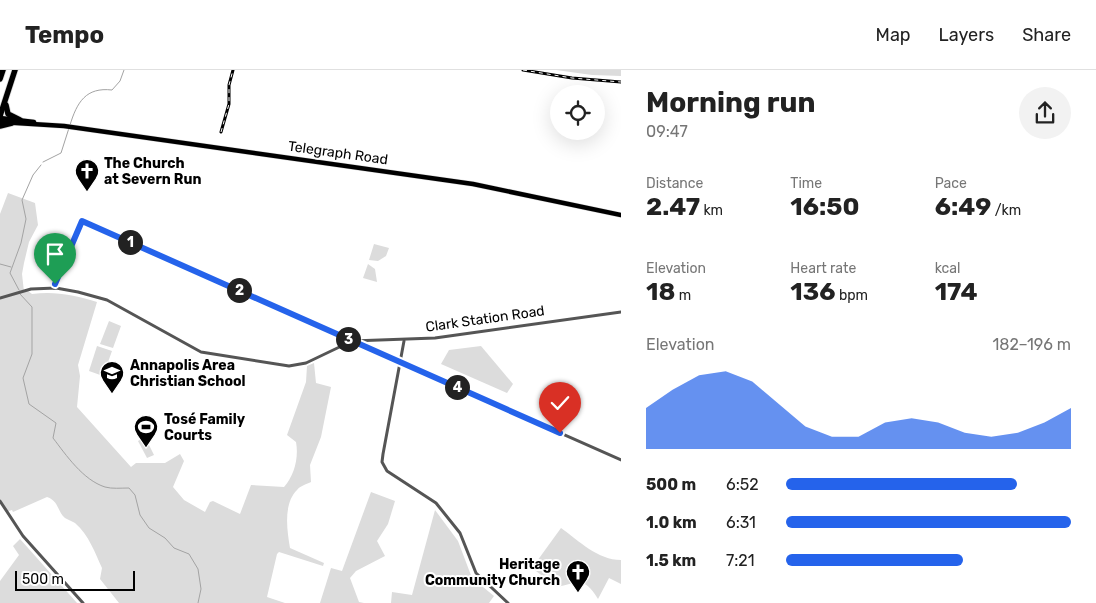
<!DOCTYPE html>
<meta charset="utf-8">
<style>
body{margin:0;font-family:Rubik,sans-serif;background:#f2f2f2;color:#222;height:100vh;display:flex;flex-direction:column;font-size:19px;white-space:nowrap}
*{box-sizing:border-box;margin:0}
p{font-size:16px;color:#767676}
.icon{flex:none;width:28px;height:28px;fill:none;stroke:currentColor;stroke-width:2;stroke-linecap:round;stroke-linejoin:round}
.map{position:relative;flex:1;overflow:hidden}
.details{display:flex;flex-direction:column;background:#fff;width:475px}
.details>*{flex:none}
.controls{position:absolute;left:550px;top:15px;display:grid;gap:10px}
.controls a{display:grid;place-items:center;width:55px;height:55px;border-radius:50%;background:#fff;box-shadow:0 5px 20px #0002;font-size:25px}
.scale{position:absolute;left:15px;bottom:12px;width:120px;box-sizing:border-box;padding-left:5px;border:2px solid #000;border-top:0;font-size:14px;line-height:18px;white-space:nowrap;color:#000;-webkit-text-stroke:4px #fff;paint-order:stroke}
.pin{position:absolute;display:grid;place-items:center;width:42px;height:42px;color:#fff;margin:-51px -21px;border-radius:50% 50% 50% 0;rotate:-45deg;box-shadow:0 0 5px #0007}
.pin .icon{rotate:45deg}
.km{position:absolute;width:25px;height:25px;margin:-12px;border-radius:50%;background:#222;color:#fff;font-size:14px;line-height:25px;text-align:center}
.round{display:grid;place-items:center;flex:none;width:52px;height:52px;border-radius:26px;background:#f2f2f2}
.headline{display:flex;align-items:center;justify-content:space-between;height:85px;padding:0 25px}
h1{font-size:28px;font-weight:700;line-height:38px}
.stats{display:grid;grid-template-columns:repeat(3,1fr);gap:8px;height:85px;padding:5px 25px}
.stats div{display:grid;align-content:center}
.stats b{font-size:25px;font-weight:700}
.stats small{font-size:14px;font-weight:400}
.stats p{font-size:14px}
.chart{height:140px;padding:10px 25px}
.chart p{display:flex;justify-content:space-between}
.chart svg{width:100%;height:90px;margin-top:5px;fill:#2563eb;opacity:.7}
ul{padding:0 25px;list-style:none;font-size:16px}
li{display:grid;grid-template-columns:80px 60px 1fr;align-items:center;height:38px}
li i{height:12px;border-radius:6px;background:#2563eb}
header{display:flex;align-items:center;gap:30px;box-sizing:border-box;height:70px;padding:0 25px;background:#fff;border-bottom:1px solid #e0e0e0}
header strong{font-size:24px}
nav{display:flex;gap:28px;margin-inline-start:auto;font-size:18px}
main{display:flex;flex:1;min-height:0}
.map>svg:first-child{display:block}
</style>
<header>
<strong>Tempo</strong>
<nav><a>Map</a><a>Layers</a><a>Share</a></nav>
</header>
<main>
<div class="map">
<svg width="621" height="533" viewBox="0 0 621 533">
<rect width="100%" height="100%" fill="#fff"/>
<g fill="#dcdcdc">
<polygon points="556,0 621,0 621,6 592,5"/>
<path d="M8 123 35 133 38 155 29 172 24 193 22 204 24 222 28 221 32 224C55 221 74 225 97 232L78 295 80 306 77 337 131 397 136 393H165L180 384 184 391 173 417 184 430 205 442 210 432 213 431 240 444 251 415 284 417C294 406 299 388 296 372L287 365 306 312 307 296 314 293 316 313 331 317 321 367 310 395 311 412C307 414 300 416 297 420 283 434 287 460 290 478L324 493 323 496 279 482 277 484 267 527 285 533H119L100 509 102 498C95 483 89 465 75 453 72 451 68 450 65 448 57 441 59 431 47 427L13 442 12 440 6 442 0 431V144Z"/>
<polygon points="374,174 389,178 386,186 378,191 369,190"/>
<polygon points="368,194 375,199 377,212 363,208"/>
<polygon points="109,251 121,256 113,278 100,274"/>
<polygon points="97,276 112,281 103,306 89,301"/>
<polygon points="481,276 513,314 507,323 441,294 449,280"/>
<polygon points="145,367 154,385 147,388 138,371"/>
<polygon points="371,422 395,431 388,454 377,471 385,486 356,501 350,508 359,532 364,533 320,533 331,498 342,501"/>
<polygon points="435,440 458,471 472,508 494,526 489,533 391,533 392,522 412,525"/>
<path d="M561 458C579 471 598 490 621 490V514L609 508 598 529C585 507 579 512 557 517L532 498Z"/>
<polygon points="20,469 77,533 0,533 0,511 19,485 13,476"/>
</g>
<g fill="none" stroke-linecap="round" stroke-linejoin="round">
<g stroke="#a3a3a3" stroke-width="1">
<path d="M70 55C77 32 86 17 112 20L120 11 124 0"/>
<polyline points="43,92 61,83 69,58"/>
<polyline points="0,194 11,197"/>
<polyline points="19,220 10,203 21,173 26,149 22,130 33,105 41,95"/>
<path d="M20 224 32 237V284L23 308 29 334 56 353 53 368C66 385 83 410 105 417 112 419 121 418 129 418L135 425 140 445 149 458 165 468 174 478 189 484 198 499 201 519 198 533"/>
</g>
<g stroke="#dbdbdb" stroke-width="5.5">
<g id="major">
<polyline points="0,48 34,52"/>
<polyline points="0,52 64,56 473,114 621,145"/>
</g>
</g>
<g stroke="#dbdbdb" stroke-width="7">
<g id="highway">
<polyline points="0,9 3,0"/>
<polyline points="6,35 8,44 20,50"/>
<polyline points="0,46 15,0"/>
<polyline points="0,56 12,53"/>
</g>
</g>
<g stroke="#555" stroke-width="3">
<polyline points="54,218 82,151 621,390"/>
<polyline points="0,228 31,219 56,218 78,222 107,230 201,282 289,296 306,293 352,271 435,268 621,242"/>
<polyline points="404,271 383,384 382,392 387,401 436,433 460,463 476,503 508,533"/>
<polyline points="0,431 23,466 83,533"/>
</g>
<use href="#major" stroke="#000" stroke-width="4.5"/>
<use href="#highway" stroke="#000" stroke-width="5.5"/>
<g stroke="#000" stroke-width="3">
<g id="rail">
<polyline points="523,0 572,8 621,12"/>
<polyline points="221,62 229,34 229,15 233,0"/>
</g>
</g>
<use href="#rail" stroke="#fff" stroke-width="1" stroke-dasharray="4" stroke-linecap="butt"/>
</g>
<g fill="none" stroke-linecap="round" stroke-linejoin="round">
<g stroke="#fff" stroke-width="10">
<polyline id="route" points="55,214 82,151 560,363"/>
</g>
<use href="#route" stroke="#2563eb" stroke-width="6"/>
</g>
<defs>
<g id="church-pin" transform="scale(1.25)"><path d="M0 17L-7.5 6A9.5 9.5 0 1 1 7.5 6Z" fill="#000" stroke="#fff"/><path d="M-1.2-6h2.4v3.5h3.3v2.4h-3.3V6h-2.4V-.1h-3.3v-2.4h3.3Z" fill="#fff"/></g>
<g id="school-pin" transform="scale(1.25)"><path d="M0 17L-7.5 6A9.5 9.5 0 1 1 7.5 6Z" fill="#000" stroke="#fff"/><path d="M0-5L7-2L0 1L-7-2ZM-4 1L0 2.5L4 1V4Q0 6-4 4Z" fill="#fff"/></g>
<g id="stadium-pin" transform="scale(1.25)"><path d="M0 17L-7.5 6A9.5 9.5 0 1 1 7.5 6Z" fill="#000" stroke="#fff"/><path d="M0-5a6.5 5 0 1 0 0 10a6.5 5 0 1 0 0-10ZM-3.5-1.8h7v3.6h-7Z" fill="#fff"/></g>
</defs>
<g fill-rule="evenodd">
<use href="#church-pin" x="87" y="101"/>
<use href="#school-pin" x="112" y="303"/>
<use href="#stadium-pin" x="146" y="357"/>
<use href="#church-pin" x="578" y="502"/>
</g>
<g text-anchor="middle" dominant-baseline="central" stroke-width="4" stroke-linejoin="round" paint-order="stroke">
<g font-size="14" fill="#000" stroke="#fff">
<text transform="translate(338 83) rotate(8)">Telegraph Road</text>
<text transform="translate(485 249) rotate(-8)">Clark Station Road</text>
</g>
<g font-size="14" font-weight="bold" fill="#000" stroke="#fff" text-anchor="start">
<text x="104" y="93">The Church<tspan x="104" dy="16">at Severn Run</tspan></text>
<text x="130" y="295">Annapolis Area<tspan x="130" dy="16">Christian School</tspan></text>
<text x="164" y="349">Tosé Family<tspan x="164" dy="16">Courts</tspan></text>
<text x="560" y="494" text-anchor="end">Heritage<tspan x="560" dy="16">Community Church</tspan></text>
</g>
</g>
</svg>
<div class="controls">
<a><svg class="icon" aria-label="locate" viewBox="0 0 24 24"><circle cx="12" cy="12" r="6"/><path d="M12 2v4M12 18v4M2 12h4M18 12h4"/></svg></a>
</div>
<div class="scale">500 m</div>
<div class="pin" style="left:55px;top:214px;background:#1e9e55"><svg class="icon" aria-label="arrive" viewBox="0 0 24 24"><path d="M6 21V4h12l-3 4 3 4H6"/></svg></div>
<div class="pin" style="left:560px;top:363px;background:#d93025"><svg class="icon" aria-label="check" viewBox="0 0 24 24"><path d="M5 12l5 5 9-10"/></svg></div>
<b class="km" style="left:130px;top:172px">1</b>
<b class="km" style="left:239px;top:220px">2</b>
<b class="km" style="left:348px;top:269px">3</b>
<b class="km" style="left:457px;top:317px">4</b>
</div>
<section class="details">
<div class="headline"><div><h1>Morning run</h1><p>09:47</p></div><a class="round"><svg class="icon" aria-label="share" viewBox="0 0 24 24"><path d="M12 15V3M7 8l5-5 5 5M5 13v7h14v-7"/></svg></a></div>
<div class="stats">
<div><p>Distance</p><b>2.47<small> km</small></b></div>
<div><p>Time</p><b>16:50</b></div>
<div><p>Pace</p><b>6:49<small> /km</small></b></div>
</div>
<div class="stats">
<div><p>Elevation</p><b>18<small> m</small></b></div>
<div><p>Heart rate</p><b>136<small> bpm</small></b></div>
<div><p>kcal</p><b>174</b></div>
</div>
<div class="chart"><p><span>Elevation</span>182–196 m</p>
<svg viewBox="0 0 160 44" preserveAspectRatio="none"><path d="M0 44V24L10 15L20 8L30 6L40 11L50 22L60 33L70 38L80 38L90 31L100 29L110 31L120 36L130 38L140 36L150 31L160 24V44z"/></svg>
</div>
<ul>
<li><b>500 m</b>6:52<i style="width:81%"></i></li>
<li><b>1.0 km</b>6:31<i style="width:100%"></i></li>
<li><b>1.5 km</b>7:21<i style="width:62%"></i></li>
</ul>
</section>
</main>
